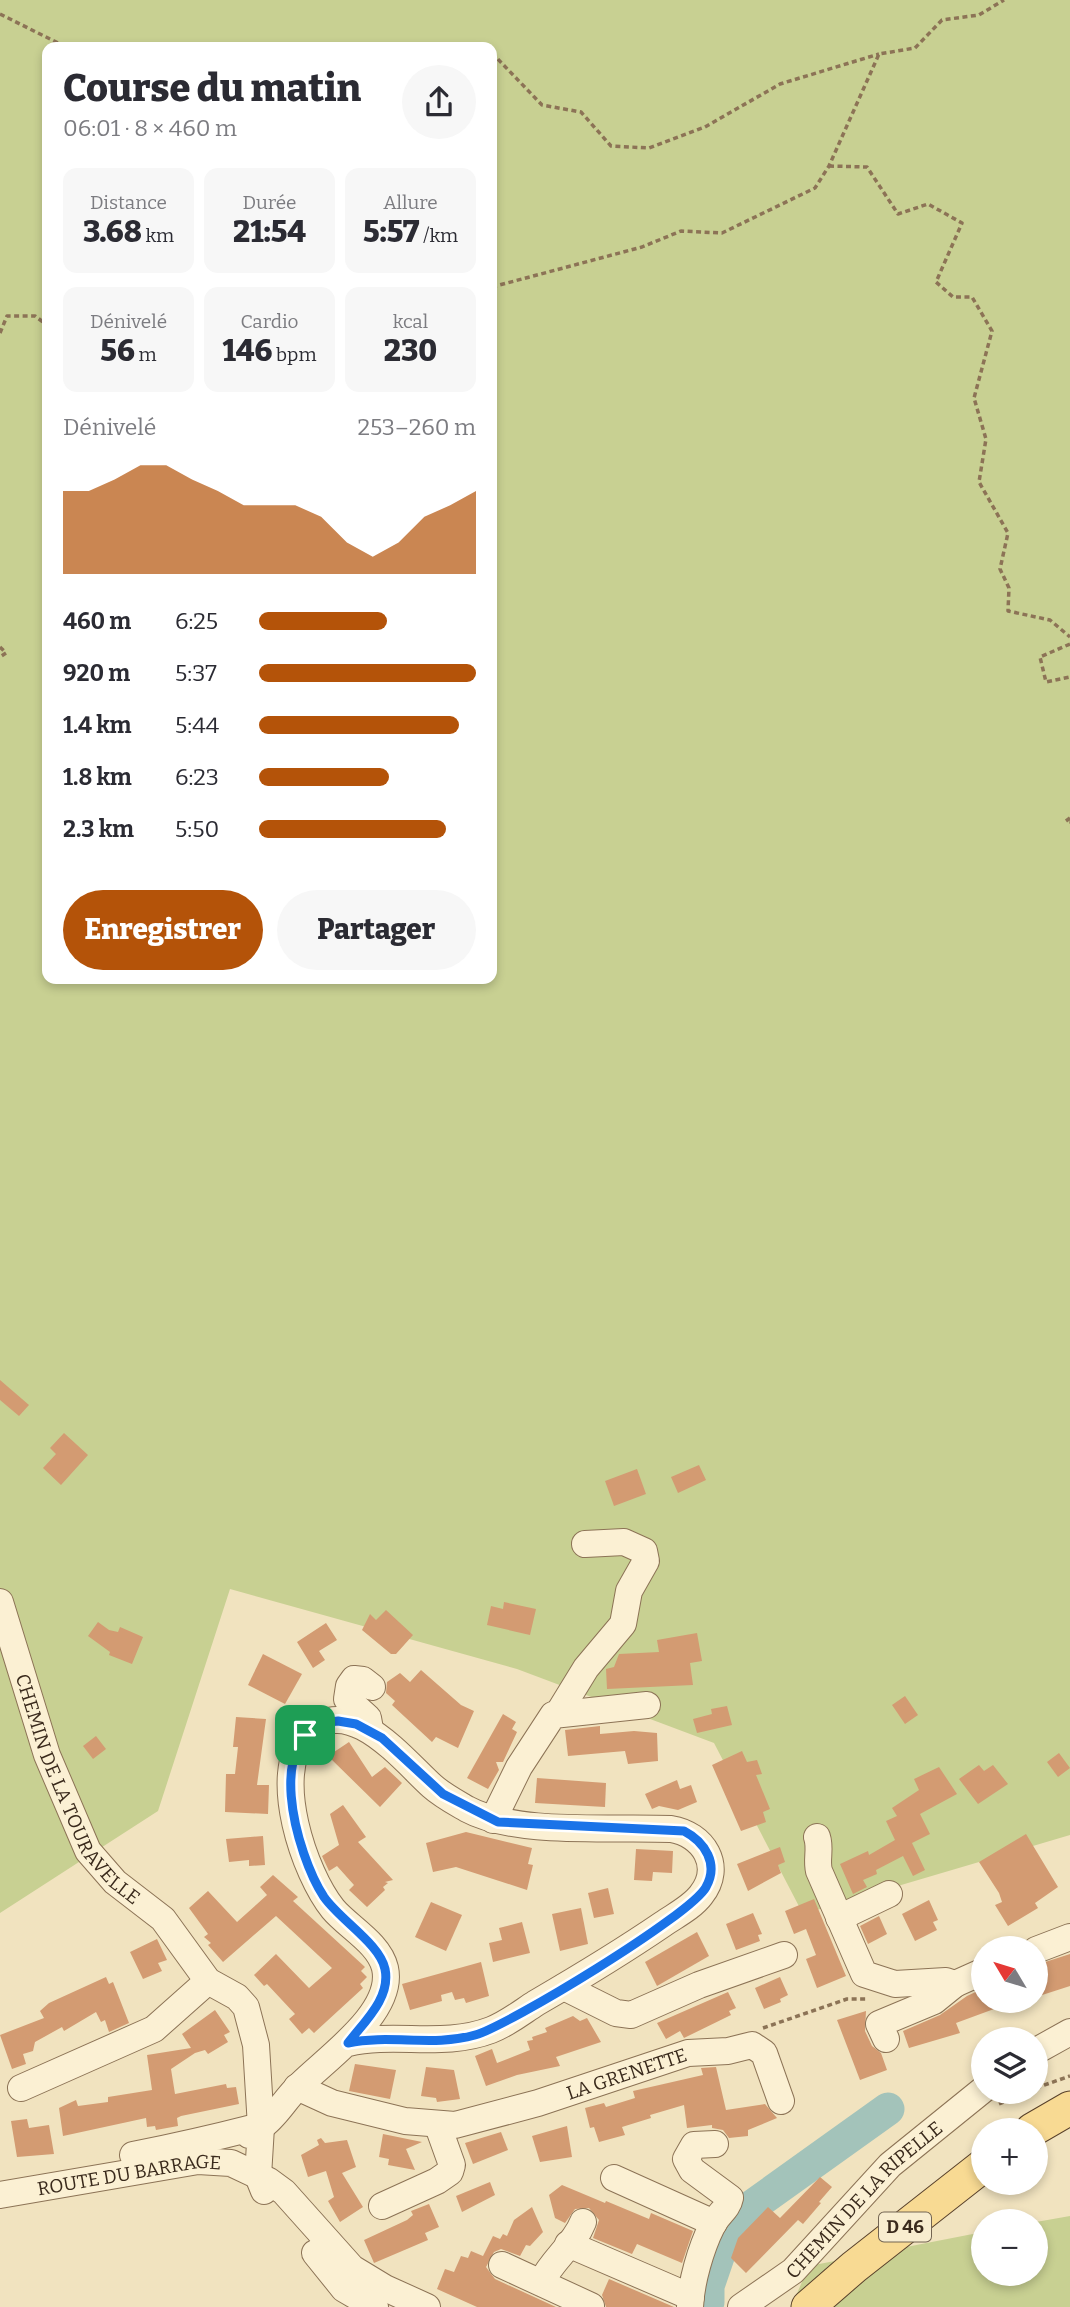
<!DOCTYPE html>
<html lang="fr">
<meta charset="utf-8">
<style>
body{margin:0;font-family:Bitter,serif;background:#f7f7f7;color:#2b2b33;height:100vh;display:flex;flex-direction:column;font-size:26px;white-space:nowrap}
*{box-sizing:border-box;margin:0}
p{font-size:23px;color:#7c7c81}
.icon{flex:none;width:38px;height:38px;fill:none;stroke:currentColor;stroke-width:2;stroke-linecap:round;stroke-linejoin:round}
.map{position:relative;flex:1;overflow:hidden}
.details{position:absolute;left:42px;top:42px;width:455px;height:942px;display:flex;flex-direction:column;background:#fff;border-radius:14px;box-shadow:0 4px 10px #0003}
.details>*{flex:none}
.needle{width:46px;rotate:308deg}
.fabs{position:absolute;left:971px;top:1936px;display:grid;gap:14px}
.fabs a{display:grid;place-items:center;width:77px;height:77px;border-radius:50%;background:#fff;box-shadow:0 4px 10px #0003;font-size:35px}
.pin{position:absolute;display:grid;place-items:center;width:60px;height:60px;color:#fff;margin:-30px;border-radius:14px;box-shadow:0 4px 10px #0006}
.round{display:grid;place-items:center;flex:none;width:74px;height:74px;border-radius:37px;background:#f7f7f7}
.summary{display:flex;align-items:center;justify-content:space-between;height:119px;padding:0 21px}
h1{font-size:38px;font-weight:800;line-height:52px}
.figures{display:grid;grid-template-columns:repeat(3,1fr);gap:10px;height:119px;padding:7px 21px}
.figures div{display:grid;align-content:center;border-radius:14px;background:#f7f7f7;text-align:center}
.figures b{font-size:30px;font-weight:800}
.figures small{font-size:19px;font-weight:400}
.figures p{font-size:19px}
.chart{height:196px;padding:14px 21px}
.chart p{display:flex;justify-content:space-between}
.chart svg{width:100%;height:126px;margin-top:7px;fill:#b45309;opacity:.7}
.action{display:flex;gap:14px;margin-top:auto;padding:14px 21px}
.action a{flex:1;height:80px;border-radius:42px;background:#b45309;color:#fff;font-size:28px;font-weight:800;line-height:80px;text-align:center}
.action a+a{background:#f7f7f7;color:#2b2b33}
ul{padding:0 21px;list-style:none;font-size:23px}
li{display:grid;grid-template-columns:112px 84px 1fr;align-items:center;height:52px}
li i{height:18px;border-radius:9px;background:#b45309}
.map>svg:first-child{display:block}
</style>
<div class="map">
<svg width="1070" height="2307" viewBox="0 0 1070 2307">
<rect width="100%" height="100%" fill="#f1e3bf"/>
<g fill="#c8d092" fill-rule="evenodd">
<path d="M0 0H1070V1835L803 1914 714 1743 517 1669 230 1589 158 1811 0 1913ZM47 47H492V978H47Z"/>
<polygon points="1070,2216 1070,2307 791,2307 809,2266 983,2232 984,2273 1036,2273 1036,2222"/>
</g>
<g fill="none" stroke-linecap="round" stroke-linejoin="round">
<polyline stroke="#a3c3ba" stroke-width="33" points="708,2302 708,2286 730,2222 888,2109"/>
</g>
<g fill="#d39b72">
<polygon points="0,1380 29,1405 19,1416 0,1400"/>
<polygon points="64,1433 88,1455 61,1485 43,1468 56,1454 50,1448"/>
<polygon points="699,1465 706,1480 678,1493 671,1477"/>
<polygon points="637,1469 646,1494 614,1506 605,1481"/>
<polygon points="504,1602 536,1609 530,1635 487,1625 491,1606 503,1609"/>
<polygon points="386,1610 413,1635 396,1654 391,1654 362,1630 370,1614 376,1620"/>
<polygon points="98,1622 109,1630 118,1632 120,1627 143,1637 132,1664 109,1655 110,1652 88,1636"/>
<polygon points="326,1623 337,1640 319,1651 325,1660 313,1668 297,1642"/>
<polygon points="697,1633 702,1661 690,1663 693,1685 607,1689 606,1669 614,1667 619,1654 659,1652 657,1640"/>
<polygon points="263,1654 302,1674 285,1704 248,1685"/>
<polygon points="421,1670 461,1705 474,1711 458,1748 436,1737 432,1742 392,1705 395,1701 386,1693 387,1682 400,1673 410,1682"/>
<polygon points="905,1696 918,1715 905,1724 892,1705"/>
<polygon points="727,1706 732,1725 697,1733 693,1719 712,1714 711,1709"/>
<polygon points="503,1714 516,1722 512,1729 517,1732 503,1762 496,1762 499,1770 488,1789 467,1778"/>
<polygon points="236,1717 266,1719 257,1785 269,1785 268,1814 225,1812 226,1774 235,1774 238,1747 233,1747"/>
<polygon points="600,1726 600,1734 634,1731 657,1733 658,1761 628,1764 625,1751 568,1756 565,1730"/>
<polygon points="96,1736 106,1749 93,1759 83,1746"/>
<polygon points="349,1742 372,1777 385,1767 402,1783 380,1807 328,1756"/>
<polygon points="742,1751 747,1762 757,1760 762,1774 756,1775 770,1809 763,1812 766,1822 741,1831 712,1765"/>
<polygon points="1059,1753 1070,1768 1058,1777 1047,1762"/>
<polygon points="979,1765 984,1771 993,1765 1008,1784 978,1804 959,1779"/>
<polygon points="939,1767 957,1794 920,1814 930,1834 912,1843 925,1870 913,1876 903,1856 876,1870 877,1874 863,1880 867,1887 853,1894 840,1864 868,1851 869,1855 895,1840 886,1821 897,1816 892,1808 919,1790 914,1779"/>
<polygon points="537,1778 606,1783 605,1807 535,1803"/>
<polygon points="677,1780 680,1789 691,1785 697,1802 678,1810 659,1806 652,1809 645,1794"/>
<polygon points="343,1805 366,1837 358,1842 393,1880 385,1882 388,1883 383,1887 385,1890 367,1907 349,1890 354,1885 337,1866 329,1871 322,1856 339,1845 330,1814"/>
<polygon points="466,1832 532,1848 528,1864 533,1865 527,1890 456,1867 433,1872 426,1843"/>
<polygon points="1026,1834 1058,1887 1035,1903 1038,1908 1008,1926 995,1905 1002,1902 999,1893 979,1862"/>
<polygon points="263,1836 265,1865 249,1866 249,1860 229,1862 226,1839"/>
<polygon points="780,1847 785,1862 778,1865 781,1873 748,1891 737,1864"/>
<polygon points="636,1849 673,1851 672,1873 653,1872 652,1881 634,1880"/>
<polygon points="273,1875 298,1897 293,1901 365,1967 361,1971 367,1977 360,1984 363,1988 314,2033 309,2028 302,2034 289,2019 295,2014 267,1984 264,1986 254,1975 276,1954 309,1988 332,1968 276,1916 223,1962 208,1945 211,1943 204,1937 208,1934 189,1908 208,1891 237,1922 267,1895 260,1887"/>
<polygon points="608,1888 614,1914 594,1918 588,1893"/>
<polygon points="814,1899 846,1976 817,1988 806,1959 816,1955 806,1929 794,1934 785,1911"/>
<polygon points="929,1900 938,1920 933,1922 937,1930 915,1941 902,1914"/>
<polygon points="431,1902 462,1915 446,1951 415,1937"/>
<polygon points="581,1908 588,1944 560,1951 552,1914"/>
<polygon points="753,1913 762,1934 758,1935 760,1941 736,1950 726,1924"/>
<polygon points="879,1916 887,1934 868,1944 860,1926"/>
<polygon points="522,1922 530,1953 493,1962 489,1943 502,1940 499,1928"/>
<polygon points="697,1932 709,1956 657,1986 645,1962"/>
<polygon points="157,1939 167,1960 158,1963 162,1971 143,1979 130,1952"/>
<polygon points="1070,1954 1070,1986 1036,1997 1036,1965"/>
<polygon points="481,1962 489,1996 466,2003 464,1998 455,2000 452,1992 441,1995 442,2001 410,2010 402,1984"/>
<polygon points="106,1977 109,1984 113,1982 129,2023 109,2032 105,2020 101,2022 96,2012 64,2031 62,2027 35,2042 33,2051 23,2054 26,2064 12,2069 0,2035 44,2018 40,2011 49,2003"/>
<polygon points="780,1977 788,1995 780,1999 781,2002 764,2009 755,1988"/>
<polygon points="984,1988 984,2000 1013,2002 956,2023 960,2033 909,2048 903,2031 940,2015 967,1996"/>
<polygon points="728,1992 736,2008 729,2011 731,2015 684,2038 680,2031 666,2039 657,2023"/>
<polygon points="215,2010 230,2032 224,2035 228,2042 208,2054 205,2050 195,2053 171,2069 175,2094 226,2084 227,2088 236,2087 239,2104 181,2116 177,2118 178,2126 156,2130 155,2126 147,2127 146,2118 63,2136 59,2108 76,2100 78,2106 108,2102 108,2097 152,2090 147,2055 191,2048 182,2034"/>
<polygon points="866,2011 865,2031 872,2046 881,2053 887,2070 860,2080 837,2020"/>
<polygon points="573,2016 580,2021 587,2018 601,2042 556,2057 560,2066 517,2075 486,2086 475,2056 492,2049 497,2063 530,2050 527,2041 533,2040 532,2037 547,2032 545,2028"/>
<polygon points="355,2064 396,2070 390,2099 349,2091"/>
<polygon points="426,2067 454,2070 460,2099 437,2102 436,2098 421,2096"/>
<polygon points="716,2067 726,2110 765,2104 777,2118 748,2130 748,2136 729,2138 723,2130 712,2128 712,2125 687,2128 684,2105 650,2115 651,2118 622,2127 625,2135 599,2142 594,2127 590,2128 585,2108 604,2103 606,2107 635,2098 633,2091 703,2075 701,2068"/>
<polygon points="27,2119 29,2128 49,2125 54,2154 17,2157 11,2121"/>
<polygon points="567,2126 572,2157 540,2162 532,2136"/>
<polygon points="501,2132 508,2150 473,2164 465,2143"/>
<polygon points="383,2134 422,2142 406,2149 415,2170 388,2165 389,2159 379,2157"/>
<polygon points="321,2138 325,2143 347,2140 356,2167 342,2173 363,2207 340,2222 328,2201 334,2197 326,2171 308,2177 301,2155 319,2145 317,2140"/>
<polygon points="820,2177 832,2187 819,2202 821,2203 803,2224 798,2220 746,2273 731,2258 738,2238 768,2207 780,2218"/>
<polygon points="490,2182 495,2195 462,2212 456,2196"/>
<polygon points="562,2185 605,2203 606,2201 649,2219 651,2213 693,2231 682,2263 637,2244 632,2254 593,2238 599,2220 589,2208 575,2209 565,2223 555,2218 549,2195"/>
<polygon points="429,2204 439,2227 425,2233 428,2240 374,2263 364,2240 407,2220 413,2215 411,2211"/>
<polygon points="532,2207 543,2232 530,2246 526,2245 520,2256 501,2249 494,2252 486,2267 495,2279 556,2307 477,2307 437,2289 445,2269 454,2272 461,2256 468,2258 471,2251 483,2256 493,2236 500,2239 503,2234 507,2236 514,2220"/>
<polygon points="609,2279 674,2307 606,2307 602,2295"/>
</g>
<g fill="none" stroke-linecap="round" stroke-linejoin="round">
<g stroke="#8c7356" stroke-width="28">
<g id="minor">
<path id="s1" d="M0 1602 47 1755 88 1851 115 1882 163 1919 208 1981 237 1997 246 2007 256 2045 261 2127"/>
<polyline points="559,1712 586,1668 623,1624 629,1591 646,1561 644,1551 624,1542 585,1544"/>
<polyline points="370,1729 368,1718 347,1699 349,1686 354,1679 363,1680 372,1687"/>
<polyline points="493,1820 519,1767 553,1715 647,1705"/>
<path d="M817 1837C821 1849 816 1859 819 1871L864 1974 895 1984 946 1981 955 1984"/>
<polyline points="839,1918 889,1894"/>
<polyline points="1036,1950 1070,1937"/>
<polyline points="564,1987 616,2013 631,2015 699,1985 784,1955"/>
<polyline points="886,2039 879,2024 934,2001 955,1984 984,1971"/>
<polyline points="1036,2051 1070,2032"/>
<path id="s2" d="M297 2087 332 2103 405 2121 455 2125 538 2103 688 2053 728 2051 752 2045 764 2053 781 2101"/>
<polyline points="21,2088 154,2029 208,1981"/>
<polyline points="249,2135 261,2127 258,2176 264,2191"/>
<path d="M133 2155C173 2147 213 2138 252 2128 255 2127 260 2128 262 2126 275 2118 286 2098 298 2087 325 2059 395 2013 385 1968 379 1943 348 1927 333 1909 304 1873 271 1775 305 1736 347 1688 403 1760 432 1786 442 1795 455 1802 467 1809 517 1836 613 1826 671 1829 703 1834 724 1866 701 1895 692 1907 676 1915 663 1924 622 1952 579 1978 536 2003 522 2012 507 2024 491 2030 444 2048 395 2032 348 2043"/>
<polyline points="614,2178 714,2223"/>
<path id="s3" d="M0 2195 198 2161 231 2163 269 2181 284 2192 352 2268 385 2288 427 2307"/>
<polyline points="382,2206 437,2181 450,2172 452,2165 438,2126"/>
<polyline points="568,2244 691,2297"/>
<polyline points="315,2253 344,2289 375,2307"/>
<polyline points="502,2265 591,2306"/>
<path d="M542 2281C553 2259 574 2245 583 2222"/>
<path d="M690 2307C691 2282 701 2248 712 2226 717 2215 728 2209 730 2198L692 2170 686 2159 694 2145 715 2144"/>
<path id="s4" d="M741 2307 793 2271 890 2165 984 2089"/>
</g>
</g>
<g stroke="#59412b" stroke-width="35">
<g id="major">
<polyline points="1032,2130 1070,2108"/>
<polyline points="808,2307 854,2267 984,2165"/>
</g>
</g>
<g stroke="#8c7356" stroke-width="3.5" stroke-dasharray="5 3.5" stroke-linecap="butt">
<polyline points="0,14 66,47"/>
<polyline points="492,53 542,105 581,112 611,146 649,148 705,127 780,84 879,54"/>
<polyline points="829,166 867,167 898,214 928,204 962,223 936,282 953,297 972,297 992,331 974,398 986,439 979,482 1008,533 1000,569 1009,588 1008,611 1050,620 1070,637"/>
<polyline points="492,287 642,247 681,231 722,233 815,188 829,166 879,54 915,48 942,20 979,15 1004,0"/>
<polyline points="0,333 7,316 35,316 47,325"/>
<polyline points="1070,644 1040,657 1046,682 1070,677"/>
<polyline points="0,647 6,653 0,657"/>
<polyline points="1070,818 1066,821 1070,822"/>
<polyline points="763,2028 847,1999 866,1999"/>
<polyline points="1036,2088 1070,2076"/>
<polyline points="999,2104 1030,2091"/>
</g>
<use href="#minor" stroke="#fbf0d3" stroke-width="26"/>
<use href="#major" stroke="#f8da93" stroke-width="33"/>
</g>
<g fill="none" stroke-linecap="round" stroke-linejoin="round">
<g stroke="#fff" stroke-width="14">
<path id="route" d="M338 1721 356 1724 382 1738 443 1794 498 1822 684 1831C705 1842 719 1864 706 1887 691 1915 508 2026 475 2035 433 2047 390 2034 348 2043 364 2022 391 1998 385 1969 380 1944 340 1920 324 1897 297 1856 259 1728 338 1721Z"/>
</g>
<use href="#route" stroke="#1a73e8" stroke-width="9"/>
</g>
<g text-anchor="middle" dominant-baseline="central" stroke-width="5" stroke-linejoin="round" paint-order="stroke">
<rect fill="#f8edcf" stroke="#736452" stroke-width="2" x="879" y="2212.5" width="52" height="29" rx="5"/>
<g font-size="18" font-weight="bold" fill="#3a2a1c">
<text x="905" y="2227">D 46</text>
</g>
<g font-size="19" fill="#3a2a1c" stroke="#f8edcf">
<text stroke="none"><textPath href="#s1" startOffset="205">CHEMIN DE LA TOURAVELLE</textPath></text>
<text stroke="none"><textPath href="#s2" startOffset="343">LA GRENETTE</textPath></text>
<text stroke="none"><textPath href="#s3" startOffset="131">ROUTE DU BARRAGE</textPath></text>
<text stroke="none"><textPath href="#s4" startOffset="164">CHEMIN DE LA RIPELLE</textPath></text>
</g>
</g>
</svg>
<div class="fabs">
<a><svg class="needle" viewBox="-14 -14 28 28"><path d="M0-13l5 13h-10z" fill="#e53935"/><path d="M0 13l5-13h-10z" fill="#7c7c81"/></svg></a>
<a><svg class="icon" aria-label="layers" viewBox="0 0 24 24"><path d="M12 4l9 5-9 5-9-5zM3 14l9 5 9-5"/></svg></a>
<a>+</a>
<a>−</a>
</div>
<div class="pin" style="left:305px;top:1735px;background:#1e9e55"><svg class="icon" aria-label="arrive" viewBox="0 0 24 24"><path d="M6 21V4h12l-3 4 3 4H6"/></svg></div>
<section class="details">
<div class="summary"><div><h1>Course du matin</h1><p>06:01 · 8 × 460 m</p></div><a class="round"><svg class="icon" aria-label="share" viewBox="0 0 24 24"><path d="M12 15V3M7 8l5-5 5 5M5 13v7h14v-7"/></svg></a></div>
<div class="figures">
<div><p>Distance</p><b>3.68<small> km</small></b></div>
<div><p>Durée</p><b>21:54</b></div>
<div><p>Allure</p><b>5:57<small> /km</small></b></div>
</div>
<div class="figures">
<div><p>Dénivelé</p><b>56<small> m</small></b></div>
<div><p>Cardio</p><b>146<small> bpm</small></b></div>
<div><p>kcal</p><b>230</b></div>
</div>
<div class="chart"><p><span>Dénivelé</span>253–260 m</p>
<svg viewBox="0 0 160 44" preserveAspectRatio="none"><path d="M0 44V15L10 15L20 11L30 6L40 6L50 11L60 15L70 20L80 20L90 20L100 24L110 33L120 38L130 33L140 24L150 20L160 15V44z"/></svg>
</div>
<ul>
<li><b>460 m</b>6:25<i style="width:59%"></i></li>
<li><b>920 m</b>5:37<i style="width:100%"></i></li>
<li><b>1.4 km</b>5:44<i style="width:92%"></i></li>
<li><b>1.8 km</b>6:23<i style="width:60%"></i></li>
<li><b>2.3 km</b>5:50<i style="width:86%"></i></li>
</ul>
<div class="action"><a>Enregistrer</a><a>Partager</a></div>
</section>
</div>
